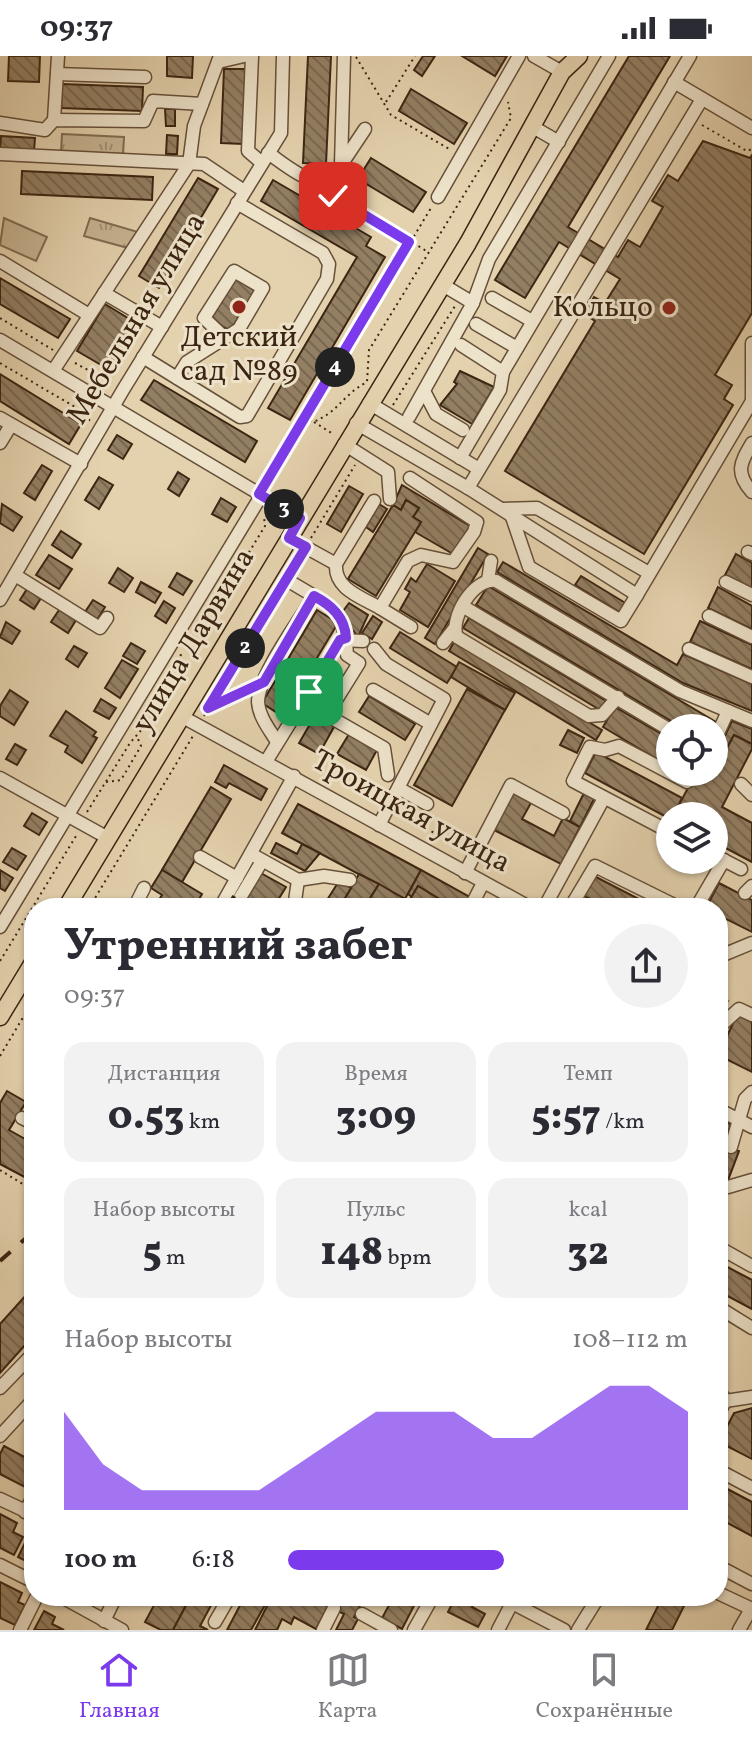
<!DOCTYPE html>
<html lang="ru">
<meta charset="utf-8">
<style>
body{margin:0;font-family:Vollkorn,serif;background:#f2f2f3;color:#2b2b33;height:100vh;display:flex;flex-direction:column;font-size:30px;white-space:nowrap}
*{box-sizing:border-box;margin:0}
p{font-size:26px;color:#7c7c81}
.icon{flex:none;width:44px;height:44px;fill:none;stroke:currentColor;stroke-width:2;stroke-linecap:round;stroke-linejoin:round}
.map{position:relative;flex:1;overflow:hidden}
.sheet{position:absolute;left:24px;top:842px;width:704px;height:708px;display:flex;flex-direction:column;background:#fff;border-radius:32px;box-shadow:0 2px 6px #0004}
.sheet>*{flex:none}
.controls{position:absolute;left:656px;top:658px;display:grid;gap:16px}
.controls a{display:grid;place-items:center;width:72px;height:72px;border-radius:50%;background:#fff;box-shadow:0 2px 6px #0004;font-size:40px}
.pin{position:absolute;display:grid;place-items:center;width:68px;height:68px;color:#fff;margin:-34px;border-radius:16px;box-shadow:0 4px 12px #0006}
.km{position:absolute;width:40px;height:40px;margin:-20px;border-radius:50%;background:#222;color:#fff;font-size:22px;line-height:40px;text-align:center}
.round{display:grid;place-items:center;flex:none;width:84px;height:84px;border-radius:42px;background:#f2f2f3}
.summary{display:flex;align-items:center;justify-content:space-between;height:136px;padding:0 40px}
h1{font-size:44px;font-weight:800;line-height:60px}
.stats{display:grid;grid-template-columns:repeat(3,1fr);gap:12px;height:136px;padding:8px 40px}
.stats div{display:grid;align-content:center;border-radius:20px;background:#f2f2f3;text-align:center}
.stats b{font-size:40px;font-weight:800}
.stats small{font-size:22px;font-weight:400}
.stats p{font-size:22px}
.chart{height:224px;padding:16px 40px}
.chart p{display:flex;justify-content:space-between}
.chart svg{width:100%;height:144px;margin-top:8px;fill:#7c3aed;opacity:.7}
ul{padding:0 40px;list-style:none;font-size:26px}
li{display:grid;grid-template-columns:128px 96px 1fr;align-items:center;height:60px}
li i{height:20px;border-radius:10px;background:#7c3aed}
.status{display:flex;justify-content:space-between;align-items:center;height:56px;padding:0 40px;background:#fff;direction:ltr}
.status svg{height:22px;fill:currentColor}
.dock{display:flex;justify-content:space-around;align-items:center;height:112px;border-top:2px solid #e1e1e2;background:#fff;font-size:22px;color:#7c7c81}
.dock a{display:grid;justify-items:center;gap:4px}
.dock .current{color:#7c3aed}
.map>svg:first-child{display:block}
</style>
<div class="status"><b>09:37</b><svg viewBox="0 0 49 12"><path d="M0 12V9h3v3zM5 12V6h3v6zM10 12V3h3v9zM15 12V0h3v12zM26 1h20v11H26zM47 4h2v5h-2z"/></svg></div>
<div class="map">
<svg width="752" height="1574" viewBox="0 0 752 1574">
<defs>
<pattern id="park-tufts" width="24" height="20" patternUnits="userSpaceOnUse" patternTransform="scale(2)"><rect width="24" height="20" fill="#c7b593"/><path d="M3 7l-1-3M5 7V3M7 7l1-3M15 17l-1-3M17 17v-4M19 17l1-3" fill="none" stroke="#a39377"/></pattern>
<pattern id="building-back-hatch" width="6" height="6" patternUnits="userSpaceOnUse" patternTransform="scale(2)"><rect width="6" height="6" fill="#937f63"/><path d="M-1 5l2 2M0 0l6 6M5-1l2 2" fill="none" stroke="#796850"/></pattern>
</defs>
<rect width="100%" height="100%" fill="#e4d2ae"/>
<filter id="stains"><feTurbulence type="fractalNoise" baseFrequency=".0025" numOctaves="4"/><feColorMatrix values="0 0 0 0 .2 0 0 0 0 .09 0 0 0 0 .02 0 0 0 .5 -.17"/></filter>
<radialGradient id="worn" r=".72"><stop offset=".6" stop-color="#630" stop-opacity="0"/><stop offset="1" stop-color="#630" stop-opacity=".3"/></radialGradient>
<g fill="url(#park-tufts)" stroke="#826d52" stroke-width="2">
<polygon points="62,78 124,81 123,99 61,96"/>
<polygon points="90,162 138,176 128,192 84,180"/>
</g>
<polygon fill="#c7b593" stroke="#826d52" stroke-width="2" points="4,162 47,181 36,205 0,189"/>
<g fill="url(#building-back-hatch)" stroke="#3c2512" stroke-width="2">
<polygon points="9,0 40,0 39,26 8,25"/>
<polygon points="167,0 193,0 192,22 167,20"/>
<polygon points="308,0 331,0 326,108 303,107"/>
<polygon points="423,0 435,0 422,20 414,14"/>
<polygon points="462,0 507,0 495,20"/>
<polygon points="629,0 670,0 568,171 618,201 628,184 640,191 663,151 652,145 668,119 678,125 703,85 750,102 752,99 752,257 715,319 732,329 724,343 733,349 644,498 505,415 595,265 584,258 594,241 605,247 620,223 559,186 525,242 495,224"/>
<polygon points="224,13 246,13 243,88 221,87"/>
<polygon points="62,28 143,31 142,55 61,52"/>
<polygon points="411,33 467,67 454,88 399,55"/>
<polygon points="165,53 175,53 175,70 166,70"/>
<polygon points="167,79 178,80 177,98 166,98"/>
<polygon points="1,80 35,82 34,95 0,93"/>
<polygon points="371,102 426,136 413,156 358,123"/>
<polygon points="22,115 153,121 152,144 21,138"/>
<polygon points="198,122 218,133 159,232 139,220"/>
<polygon points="273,124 371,181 366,190 385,201 290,364 268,352 357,201 261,145"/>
<polygon points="0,222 70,263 58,282 0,248"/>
<polygon points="236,222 256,234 230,275 211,263"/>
<polygon points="105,248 136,267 108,313 77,295"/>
<polygon points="460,315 494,331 472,368 440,349 457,328 454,326"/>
<polygon points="0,318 81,368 69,388 0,345"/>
<polygon points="154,324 257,385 245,406 141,344"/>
<polygon points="117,379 132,388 123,403 108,394"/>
<polygon points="42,409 52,415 35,444 24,437"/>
<polygon points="178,416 189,423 179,440 168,433"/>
<polygon points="99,421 113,429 99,453 85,444"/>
<polygon points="402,429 470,470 453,498 415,476 421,466 413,461 419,452 406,444 401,454 393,449"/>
<polygon points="349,430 363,438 341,476 327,468"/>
<polygon points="221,442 236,451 227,466 212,458"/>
<polygon points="406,444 419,452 413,461 421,466 376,540 348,523 393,449 401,454"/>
<polygon points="2,448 22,461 13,475 0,467"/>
<polygon points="379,448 387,453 373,476 366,471"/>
<polygon points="61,475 81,488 72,502 52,489"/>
<polygon points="478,492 488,498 435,588 425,582"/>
<polygon points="736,498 752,507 752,532 725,519"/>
<polygon points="49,499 72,513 59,533 36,519"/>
<polygon points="503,506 677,609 683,598 752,628 752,655 683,627 497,516"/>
<polygon points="427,508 455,525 428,571 400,554 410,536 405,533 411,522 416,526"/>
<polygon points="118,512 133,522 124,536 109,527"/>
<polygon points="177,517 192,525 183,539 169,531"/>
<polygon points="581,520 627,548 621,557 575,529"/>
<polygon points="141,526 161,537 155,547 136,536"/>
<polygon points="488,530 716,666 712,672 683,672 476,549"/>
<polygon points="718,531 752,550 752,573 708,552"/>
<polygon points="27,533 41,542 34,553 20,544"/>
<polygon points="93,544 105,551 97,564 85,556"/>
<polygon points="164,545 175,552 166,567 155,560"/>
<polygon points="349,547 368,559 358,581 341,558"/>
<polygon points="59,554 76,564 68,577 51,566"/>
<polygon points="317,554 338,567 282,660 262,647"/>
<polygon points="373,560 382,566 372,583 362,577"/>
<polygon points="469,562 606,645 600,654 463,572"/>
<polygon points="700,565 752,589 752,613 690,586"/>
<polygon points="6,566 20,575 12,588 0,581"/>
<polygon points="400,576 457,611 447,627 390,592"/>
<polygon points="454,586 602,674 596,684 449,595"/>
<polygon points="131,587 145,595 137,608 123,600"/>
<polygon points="74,590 87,597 78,611 66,603"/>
<polygon points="122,604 138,613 120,642 105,632"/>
<polygon points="459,606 515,637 505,654 451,621"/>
<polygon points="467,633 505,654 452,750 414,729"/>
<polygon points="10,634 28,646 14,669 0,660 0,650"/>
<polygon points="369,640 415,668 405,684 359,656"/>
<polygon points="101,643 116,652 109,663 94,655"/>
<polygon points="615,651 670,683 670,711 603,671"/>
<polygon points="66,655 96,676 93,680 97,682 82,707 65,696 68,690 50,680"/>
<polygon points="316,658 335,669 319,698 299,687"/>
<polygon points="732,665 752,673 752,688 734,679 726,693 720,690"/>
<polygon points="568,674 584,682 577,697 560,689"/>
<polygon points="349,678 377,694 366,714 337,698"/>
<polygon points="734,679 752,688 752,693 722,751 752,767 752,806 714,786 714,760 673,760 696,717 710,724"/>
<polygon points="15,688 26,694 17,709 6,703"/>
<polygon points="596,696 682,742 673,760 670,763 585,717"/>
<polygon points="224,709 267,733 261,744 229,727 226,732 215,726"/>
<polygon points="211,731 231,743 182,826 162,814"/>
<polygon points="514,736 532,745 522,763 554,780 563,762 580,771 561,808 494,774"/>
<polygon points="584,737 594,743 580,771 570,765"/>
<polygon points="298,748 421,814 405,843 282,777"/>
<polygon points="32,757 47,766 39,779 24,770"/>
<polygon points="276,787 297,798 302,788 320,797 305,815 271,797"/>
<polygon points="12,792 26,800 17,814 3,806"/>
<polygon points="0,814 13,822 5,835 0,832"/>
<polygon points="162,814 202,838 194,852 154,852 162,839 151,832"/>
<polygon points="421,814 470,841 463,852 454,852 418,830 412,841 408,838"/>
<polygon points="259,816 286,831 273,852 238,852"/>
<polygon points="359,818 379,828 364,852 339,852"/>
<polygon points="594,820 656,852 607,852 584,840"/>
<polygon points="339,825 351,832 339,852 322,852"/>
<polygon points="719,827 752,844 752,876 718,859 718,852 706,852"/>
<polygon points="379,828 403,842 397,852 364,852"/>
<polygon points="418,830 454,852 405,852"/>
<polygon points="737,959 752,966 752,1016 718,999"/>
<polygon points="7,1035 26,1046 9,1074 34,1088 34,1126 0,1108 0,1047"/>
<polygon points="718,1064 731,1068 718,1111"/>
<polygon points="724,1090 739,1095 722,1140 718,1138 718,1111"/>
<polygon points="718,1206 752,1224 752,1253 718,1235"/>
<polygon points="28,1237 34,1243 34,1279 0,1317 0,1268"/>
<polygon points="752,1352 752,1403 719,1386 734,1357"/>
<polygon points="4,1390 34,1406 31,1434 0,1418 0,1398"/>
<polygon points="718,1428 752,1446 752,1480 718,1462"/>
<polygon points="0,1458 17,1467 13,1476 23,1481 14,1499 0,1492"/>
<polygon points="29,1479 34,1482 34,1509 18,1501"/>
<polygon points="0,1526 22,1537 18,1546 25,1549 15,1569 0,1562"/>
<polygon points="159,1540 175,1540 188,1546 173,1574 161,1574 145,1566"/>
<polygon points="191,1540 216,1540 200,1570 208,1574 173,1574"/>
<polygon points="245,1540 270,1540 251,1574 227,1574"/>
<polygon points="272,1540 365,1540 354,1561 358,1563 352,1574 336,1574 344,1558 328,1550 316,1573 294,1561 291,1568 282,1563 277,1574 255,1574"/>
<polygon points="394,1540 419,1540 402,1573 382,1562"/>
<polygon points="663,1540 684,1550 672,1574 646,1574"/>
<polygon points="467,1542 475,1546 472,1551 485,1558 478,1571 448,1556 454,1544 463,1549"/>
<polygon points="44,1555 55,1561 52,1568 64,1574 34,1574"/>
</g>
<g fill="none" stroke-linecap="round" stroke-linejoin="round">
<polyline stroke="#c2af8f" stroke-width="12" stroke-dasharray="12 6" stroke-linecap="butt" points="334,1552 340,1540"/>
<g stroke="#665039" stroke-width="15">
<g id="minor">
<polyline points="252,0 248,95 262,107"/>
<polyline points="534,0 562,16"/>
<polyline points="218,6 244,0"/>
<polyline points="57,18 145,21"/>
<polyline points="674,26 752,72"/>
<polyline points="54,64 58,0"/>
<polyline points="0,67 45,74 54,64 144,65 153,45 202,48"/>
<polyline points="533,71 559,86"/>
<path d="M268 97C289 111 326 146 341 109L344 0"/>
<polyline points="0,98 204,108 244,135"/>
<polyline points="341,109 365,73"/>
<polyline points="438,141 519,0"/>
<polyline points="0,205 89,259"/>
<polyline points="443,229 473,247 489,203 609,0"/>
<polyline points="104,237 162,271"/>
<polyline points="492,242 532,265"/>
<polyline points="476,268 517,292"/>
<polyline points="0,284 300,462"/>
<polyline points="461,289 503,316"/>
<polyline points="143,301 240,361 247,360 327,223 329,208 323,197 237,147"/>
<polyline points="53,315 189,108 194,70 220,0"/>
<polyline points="177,322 187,306 239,273 263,232 234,215 204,262 223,280"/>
<polyline points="424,335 436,358 463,374"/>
<polyline points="369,347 479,413"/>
<polyline points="409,361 473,247"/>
<polyline points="0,362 81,408"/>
<polyline points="356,367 468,432 637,539 752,345 752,287"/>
<polyline points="0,387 11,369"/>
<path d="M752 387C740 407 735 417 752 436"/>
<polyline points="344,388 388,416 390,443"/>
<polyline points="460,402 500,334 503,316 690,0"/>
<polyline points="468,432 702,43"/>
<path d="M374 445 336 508C334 533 361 541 380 552L408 505 421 499 453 506 474 476 477 466 410 422"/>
<polyline points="502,453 537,452 649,517"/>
<polyline points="512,461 529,511 621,565 637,539"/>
<polyline points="289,482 336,508"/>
<polyline points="748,496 752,498"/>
<polyline points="15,519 100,572 107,562"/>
<polyline points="488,524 491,505"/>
<polyline points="726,526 752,539"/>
<polyline points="292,527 314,540"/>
<polyline points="0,544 123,334 281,77 283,0"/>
<polyline points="464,551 670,674"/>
<polyline points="380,552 411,571"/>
<polyline points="709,560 752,581"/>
<polyline points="443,587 454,573"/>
<polyline points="374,593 386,608 444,643 379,769"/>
<polyline points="689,593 752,621"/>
<polyline points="373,634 431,668"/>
<polyline points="309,636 340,584 363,585"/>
<path d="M618 641 602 659 589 660 457 581C449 562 474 521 496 525L680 635 752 665"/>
<polyline points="181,660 531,852"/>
<path d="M277 686C270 674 259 661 258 646 258 620 300 564 314 540 340 554 346 570 347 599L359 607 336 644"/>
<polyline points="714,686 728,655"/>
<polyline points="267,704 296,657 311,650 384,692 388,719"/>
<polyline points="0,722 108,782"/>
<polyline points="741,728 752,739"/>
<polyline points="400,733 427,748"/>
<polyline points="670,776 573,725 590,691 605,694 619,690 687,726"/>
<polyline points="251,798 298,824 294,852"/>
<polyline points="714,799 741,813"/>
<polyline points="200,801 237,822"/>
<polyline points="465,817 511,729 563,757"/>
<polyline points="298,824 324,820 350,824"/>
<polyline points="745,837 752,830"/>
<polyline points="134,852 144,832"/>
<polyline points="220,852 294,720"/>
<polyline points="234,852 262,805"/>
<polyline points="470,852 483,827"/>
<polyline points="544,852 604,742"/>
<polyline points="570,852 595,810 680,852"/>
<polyline points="696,852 724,804"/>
<polyline points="0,871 261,440"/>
<polyline points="718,901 752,887"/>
<polyline points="718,972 739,953 752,959"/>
<polyline points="718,1053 752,1071"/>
<polyline points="22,1062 34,1068"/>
<polyline points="731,1091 745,1043 752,1036"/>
<polyline points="728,1131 752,1124"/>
<polyline points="718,1191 752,1210"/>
<polyline points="33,1232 34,1233"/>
<polyline points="718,1251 752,1272"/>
<polyline points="718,1331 725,1345 718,1359"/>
<polyline points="0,1332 29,1302 34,1305"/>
<polyline points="725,1345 752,1341"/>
<polyline points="0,1380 34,1343"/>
<polyline points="718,1414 752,1432"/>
<polyline points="0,1443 34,1459"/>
<polyline points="25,1456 34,1439"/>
<polyline points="0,1509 34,1526"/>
<polyline points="718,1510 752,1528"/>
<polyline points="718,1537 752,1553"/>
<polyline points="60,1540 122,1574"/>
<polyline points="499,1540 564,1574"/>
<polyline points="362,1558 391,1574"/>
<polyline points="104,1565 116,1540"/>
<polyline points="215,1566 230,1540"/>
<polyline points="20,1574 37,1540"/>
<polyline points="323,1574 334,1552"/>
<polyline points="414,1574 433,1540"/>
<polyline points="498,1574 512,1547"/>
<polyline points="578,1574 599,1540"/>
<polyline points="739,1574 751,1553"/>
</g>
</g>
<g stroke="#3c2512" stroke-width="19">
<g id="major">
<polyline points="66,852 468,187 562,16 579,0"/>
<polyline points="0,961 34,905"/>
</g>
</g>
<g stroke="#3c2512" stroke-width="2" stroke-dasharray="2 4" stroke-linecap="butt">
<polyline points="356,1 391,59 451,94"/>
<polyline points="386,46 415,0"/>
<polyline points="702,69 747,95 752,93"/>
<polyline points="332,136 428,196"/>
<polyline points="0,262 53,294"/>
<polyline points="0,307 87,358"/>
<polyline points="75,307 112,327"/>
<polyline points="393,349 455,250"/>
<path d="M305 361 313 366C339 356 341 340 367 326L369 294 511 62 508 46"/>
<polyline points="89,365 91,352"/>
<polyline points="314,366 333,378"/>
<polyline points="265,427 431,152"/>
<polyline points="311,482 355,409"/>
<polyline points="291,516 300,501"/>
<polyline points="222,527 234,521 265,470 264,461"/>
<polyline points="208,652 246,634"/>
<polyline points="204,660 281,532"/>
<polyline points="106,726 121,724 141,690 138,683"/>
<polyline points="87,756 130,687 177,633 181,597"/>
<polyline points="400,758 465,794"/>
<polyline points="89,852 193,680"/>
<polyline points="0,905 76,780"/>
<polyline points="718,939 729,945"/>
<polyline points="0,1000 34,943"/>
<polyline points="0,1114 34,1135"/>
</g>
<use href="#minor" stroke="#ede2ca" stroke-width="12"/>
<use href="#major" stroke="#e4d2ae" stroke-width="16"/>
<g stroke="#3c2512" stroke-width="4" stroke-dasharray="14 14" stroke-linecap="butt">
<polyline points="227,852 239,832"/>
<polyline points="402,852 404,848"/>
<polyline points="0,1205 34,1175"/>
</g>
</g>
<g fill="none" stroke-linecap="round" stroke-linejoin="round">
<g stroke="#fff" stroke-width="16">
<path id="route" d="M309 636 340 584 346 582C345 561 331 549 314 540L264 626 208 652 306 491 289 482 300 462 259 438 409 186 333 140"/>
</g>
<use href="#route" stroke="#7c3aed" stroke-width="10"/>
</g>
<g fill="#8f2418" stroke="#ede2ca" stroke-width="3">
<circle cx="239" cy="251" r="8"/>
<circle cx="669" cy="252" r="8"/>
</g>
<g text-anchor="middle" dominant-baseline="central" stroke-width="6" stroke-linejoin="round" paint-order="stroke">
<g font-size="30" fill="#3c2512" stroke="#ede2ca" text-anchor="end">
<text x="653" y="252">Кольцо</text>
<text x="239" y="282" text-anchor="middle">Детский<tspan x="239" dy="34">сад №89</tspan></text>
</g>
<g font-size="30" fill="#3c2512" stroke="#ede2ca">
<text transform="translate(137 263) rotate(-59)">Мебельная улица</text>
<text transform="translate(194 585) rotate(-59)">улица Дарвина</text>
<text transform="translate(411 756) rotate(29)">Троицкая улица</text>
</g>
</g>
<rect width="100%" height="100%" filter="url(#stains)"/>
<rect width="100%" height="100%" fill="url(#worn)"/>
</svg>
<div class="controls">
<a><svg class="icon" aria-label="locate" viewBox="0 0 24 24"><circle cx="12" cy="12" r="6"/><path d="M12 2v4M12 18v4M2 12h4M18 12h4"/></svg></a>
<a><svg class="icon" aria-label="layers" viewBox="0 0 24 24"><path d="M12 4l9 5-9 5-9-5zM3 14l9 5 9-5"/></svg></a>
</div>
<div class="pin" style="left:309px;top:636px;background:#1e9e55"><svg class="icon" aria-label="arrive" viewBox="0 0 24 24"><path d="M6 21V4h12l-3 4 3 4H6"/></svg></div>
<div class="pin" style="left:333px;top:140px;background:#d93025"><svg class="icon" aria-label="check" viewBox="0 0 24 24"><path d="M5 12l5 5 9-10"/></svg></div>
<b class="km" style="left:245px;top:592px">2</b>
<b class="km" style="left:284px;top:453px">3</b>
<b class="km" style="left:335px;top:311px">4</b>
<section class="sheet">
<div class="summary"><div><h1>Утренний забег</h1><p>09:37</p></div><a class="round"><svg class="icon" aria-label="share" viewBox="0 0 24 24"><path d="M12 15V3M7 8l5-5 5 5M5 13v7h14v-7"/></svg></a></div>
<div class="stats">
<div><p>Дистанция</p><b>0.53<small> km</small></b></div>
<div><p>Время</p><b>3:09</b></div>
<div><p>Темп</p><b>5:57<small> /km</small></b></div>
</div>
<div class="stats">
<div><p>Набор высоты</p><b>5<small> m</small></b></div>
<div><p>Пульс</p><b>148<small> bpm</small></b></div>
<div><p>kcal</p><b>32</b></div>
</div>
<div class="chart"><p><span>Набор высоты</span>108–112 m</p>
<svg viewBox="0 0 160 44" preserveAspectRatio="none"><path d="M0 44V14L10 30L20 38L30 38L40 38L50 38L60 30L70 22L80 14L90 14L100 14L110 22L120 22L130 14L140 6L150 6L160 14V44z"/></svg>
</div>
<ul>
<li><b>100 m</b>6:18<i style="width:54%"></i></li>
</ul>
</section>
</div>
<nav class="dock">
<a class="current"><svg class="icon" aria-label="home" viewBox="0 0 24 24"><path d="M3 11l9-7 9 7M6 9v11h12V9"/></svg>Главная</a>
<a><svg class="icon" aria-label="map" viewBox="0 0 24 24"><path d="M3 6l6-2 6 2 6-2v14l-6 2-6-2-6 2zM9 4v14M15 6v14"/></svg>Карта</a>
<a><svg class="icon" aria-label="saved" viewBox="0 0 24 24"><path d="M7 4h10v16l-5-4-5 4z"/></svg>Сохранённые</a>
</nav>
